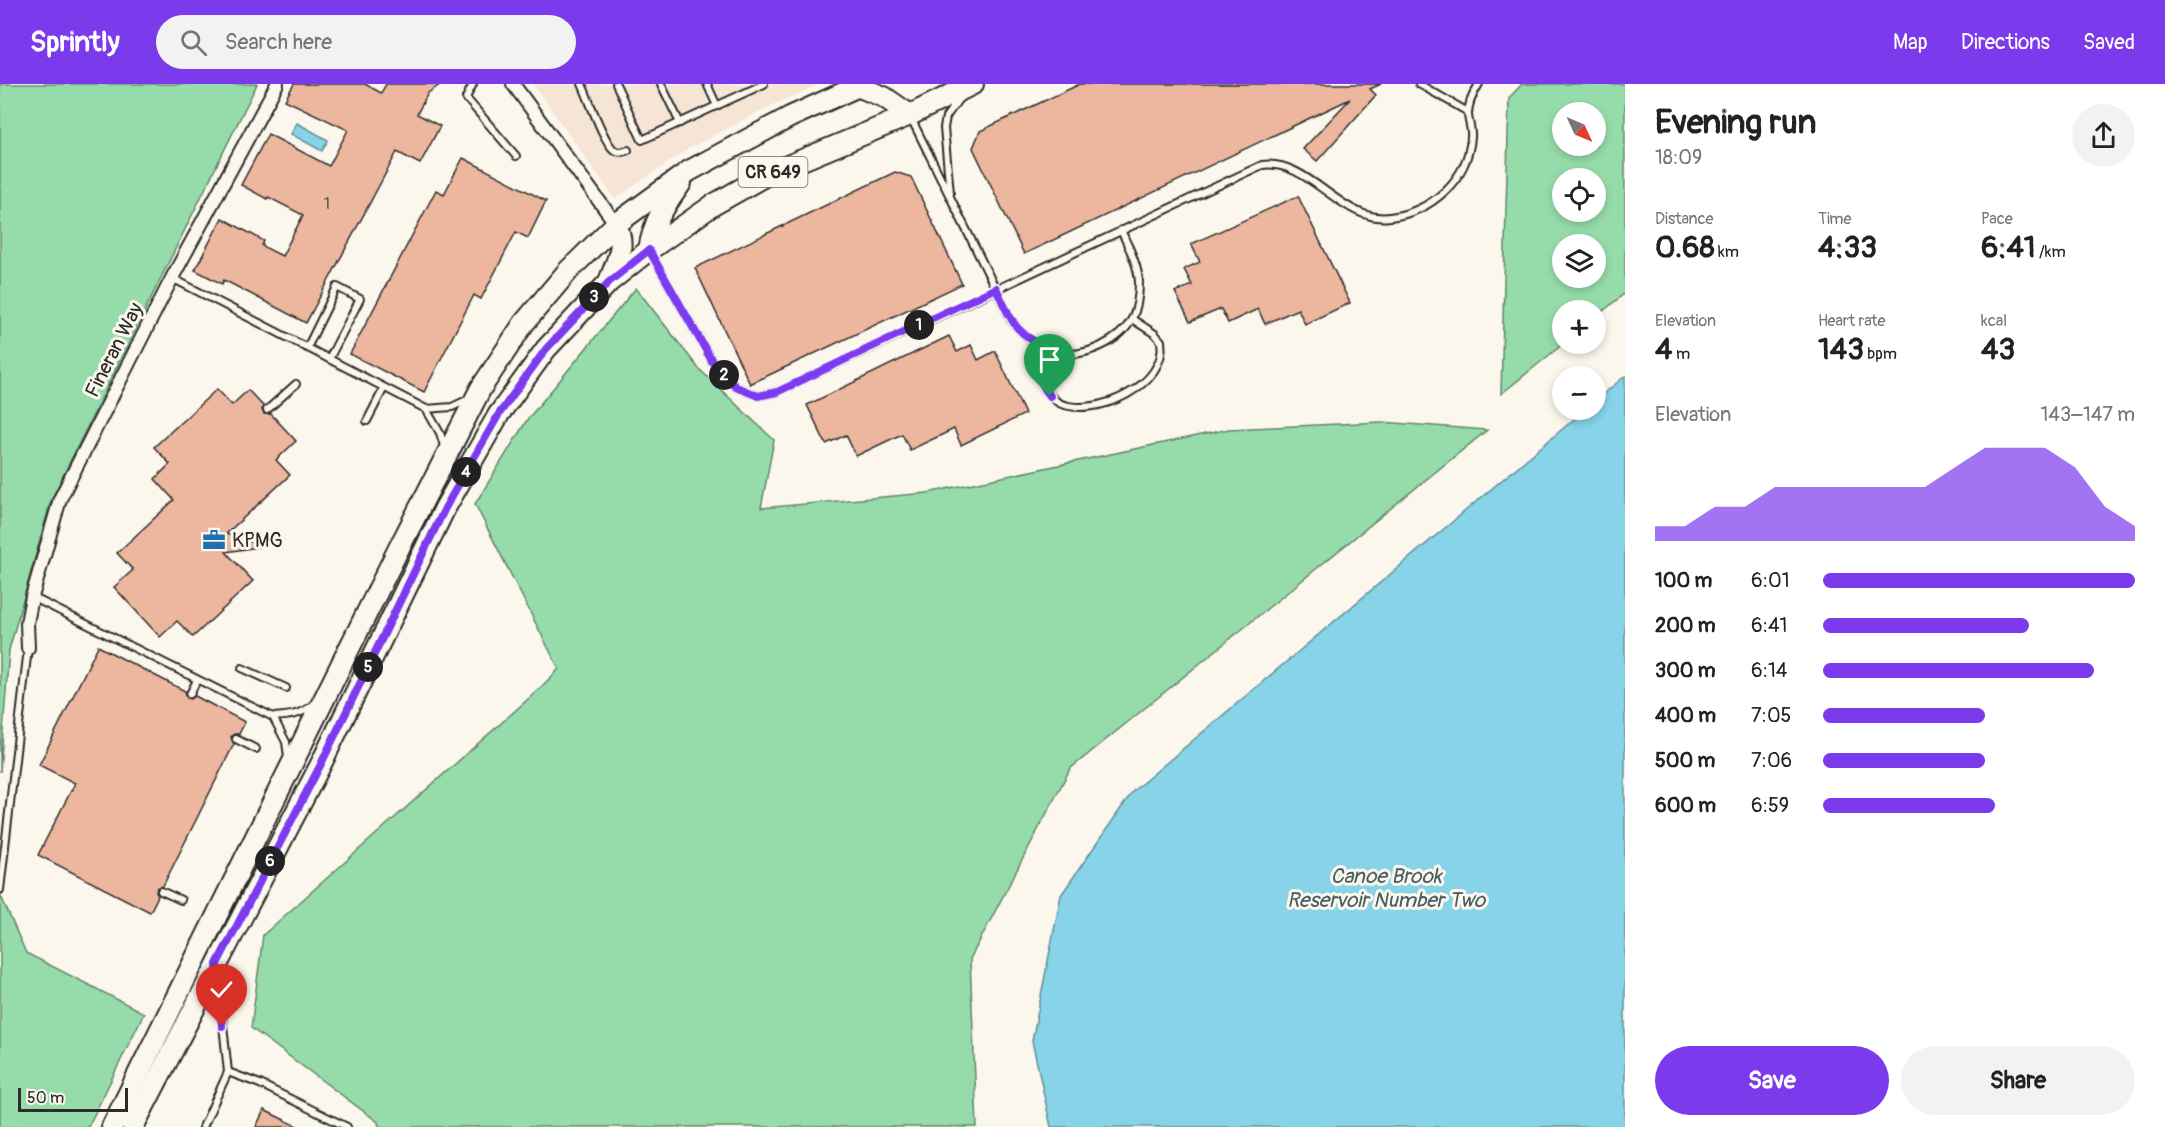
<!DOCTYPE html>
<meta charset="utf-8">
<style>
body{margin:0;font-family:Pangolin,sans-serif;background:#f2f2f2;color:#222;height:100vh;display:flex;flex-direction:column;font-size:22px;white-space:nowrap}
*{box-sizing:border-box;margin:0}
p{font-size:20px;color:#767676}
.icon{flex:none;width:33px;height:33px;fill:none;stroke:currentColor;stroke-width:2;stroke-linecap:round;stroke-linejoin:round}
.map{position:relative;flex:1;overflow:hidden}
.details{display:flex;flex-direction:column;background:#fff;width:540px}
.details>*{flex:none}
.needle{width:39px;rotate:134deg}
.fabs{position:absolute;left:1552px;top:18px;display:grid;gap:12px}
.fabs a{display:grid;place-items:center;width:54px;height:54px;border-radius:50%;background:#fff;box-shadow:0 3px 9px #0003;font-size:30px}
.scale{position:absolute;left:18px;bottom:15px;width:110px;box-sizing:border-box;padding-left:6px;border:3px solid #2b2b2b;border-top:0;font-size:16px;line-height:21px;white-space:nowrap;color:#2b2b2b;-webkit-text-stroke:4px #fbf7ec;paint-order:stroke}
.pin{position:absolute;display:grid;place-items:center;width:51px;height:51px;color:#fff;margin:-62px -26px;border-radius:50% 50% 50% 0;rotate:-45deg;box-shadow:0 0 6px #0007}
.pin .icon{rotate:45deg}
.km{position:absolute;width:30px;height:30px;margin:-15px;border-radius:50%;background:#222;color:#fff;font-size:16px;line-height:30px;text-align:center}
.round{display:grid;place-items:center;flex:none;width:63px;height:63px;border-radius:32px;background:#f2f2f2}
.headline{display:flex;align-items:center;justify-content:space-between;height:102px;padding:0 30px}
h1{font-size:33px;font-weight:700;line-height:45px}
.figures{display:grid;grid-template-columns:repeat(3,1fr);gap:9px;height:102px;padding:6px 30px}
.figures div{display:grid;align-content:center}
.figures b{font-size:30px;font-weight:700}
.figures small{font-size:16px;font-weight:400}
.figures p{font-size:16px}
.chart{height:168px;padding:12px 30px}
.chart p{display:flex;justify-content:space-between}
.chart svg{width:100%;height:108px;margin-top:6px;fill:#7c3aed;opacity:.7}
.action{display:flex;gap:12px;margin-top:auto;padding:12px 30px}
.action a{flex:1;height:69px;border-radius:36px;background:#7c3aed;color:#fff;font-size:24px;font-weight:700;line-height:69px;text-align:center}
.action a+a{background:#f2f2f2;color:#222}
ul{padding:0 30px;list-style:none;font-size:20px}
li{display:grid;grid-template-columns:96px 72px 1fr;align-items:center;height:45px}
li i{height:15px;border-radius:8px;background:#7c3aed}
header{display:flex;align-items:center;gap:36px;box-sizing:border-box;height:84px;padding:0 30px;background:#7c3aed;color:#fff}
header strong{font-size:28px}
nav{display:flex;gap:33px;margin-inline-start:auto;font-size:21px}
.search{width:420px;height:54px;background:#f2f2f2;display:flex;align-items:center;gap:15px;box-sizing:border-box;padding:0 21px;border-radius:33px;color:#767676;font-size:22px}
main{display:flex;flex:1;min-height:0}
.map>svg:first-child{display:block}
</style>
<header>
<strong>Sprintly</strong>
<div class="search"><svg class="icon" aria-label="search" viewBox="0 0 24 24"><circle cx="10" cy="10" r="6"/><path d="M15 15l6 6"/></svg>Search here</div>
<nav><a>Map</a><a>Directions</a><a>Saved</a></nav>
</header>
<main>
<div class="map">
<svg width="1625" height="1043" viewBox="0 0 1625 1043">
<rect width="100%" height="100%" fill="#fbf7ec"/>
<filter id="ink" filterUnits="userSpaceOnUse"><feTurbulence type="fractalNoise" baseFrequency=".0167" numOctaves="2"/><feDisplacementMap in="SourceGraphic" scale="12" xChannelSelector="R" yChannelSelector="G"/><feConvolveMatrix kernelMatrix="1 2 1 2 8 2 1 2 1" color-interpolation-filters="sRGB"/></filter>
<g filter="url(#ink)">
<polygon fill="#f6e4d5" points="533,0 820,0 764,25 688,65 615,115"/>
<g fill="#96dcaa" stroke="#60846a" stroke-width="1.5" fill-rule="evenodd">
<polygon points="0,0 257,0 51,416 9,566 0,688"/>
<path d="M1522 0H1625V209L1596 233V226H1563V260L1501 310 1509 14ZM1563 28H1596V62H1563ZM1563 94H1596V128H1563ZM1563 160H1596V194H1563Z"/>
<polygon points="636,204 699,285 774,356 761,424 927,409 1229,345 1382,338 1487,346 1070,685 970,875 977,1043 379,1043 378,1038 251,944 263,851 536,608 559,585 475,420 527,336"/>
<polygon points="0,810 26,869 144,929 88,1043 0,1043"/>
</g>
<g fill="#87d3e7" stroke="#62909c" stroke-width="1.5">
<polygon points="297,39 328,56 322,67 291,50"/>
<polygon points="1625,292 1625,1043 1051,1043 1032,957 1061,811 1133,707 1585,326 1596,326 1596,316"/>
</g>
<g fill="#ecb69f" stroke="#2b2b2b" stroke-width="1.5">
<polygon points="294,0 365,0 381,9 386,0 441,0 428,9 417,30 440,42 420,80 397,68 306,239 224,196 222,200 195,186 222,134 264,157 262,162 282,172 303,131 268,113 267,115 241,101 268,50 329,82 348,46 285,16"/>
<polygon points="1080,0 1381,0 1370,5 1376,11 1317,77 1303,65 1350,15 1024,170 973,64 980,47"/>
<polygon points="463,74 546,117 528,154 516,148 481,215 474,211 424,308 350,270 436,106 444,110"/>
<polygon points="895,88 911,93 962,200 750,300 695,184"/>
<polygon points="1298,112 1350,219 1305,240 1298,225 1265,240 1258,225 1228,239 1221,225 1190,238 1175,208 1192,201 1184,185 1200,178 1191,160"/>
<polygon points="949,252 957,268 971,261 978,276 995,267 1025,330 961,361 954,345 910,366 902,350 856,372 846,351 826,360 807,321"/>
<polygon points="217,305 232,321 248,306 263,322 262,326 264,330 271,330 296,357 276,376 290,391 226,450 264,462 226,468 253,497 193,553 177,537 160,553 114,503 133,486 117,469 174,416 155,395 170,380 154,363"/>
<polygon points="98,562 185,607 187,614 191,615 195,612 245,638 239,650 234,650 231,653 234,660 163,802 157,804 156,808 158,812 150,828 38,771 75,699 39,681"/>
<polygon points="264,1026 299,1043 256,1043"/>
</g>
<g fill="none" stroke-linecap="round" stroke-linejoin="round">
<g stroke="#2b2b2b" stroke-width="10">
<g id="service">
<polyline points="473,0 466,14 516,72"/>
<path d="M582 0C589 15 603 57 614 66 618 69 623 68 628 66"/>
<polyline points="616,0 642,56 764,0"/>
<polyline points="661,0 680,39"/>
<polyline points="707,0 717,22"/>
<polyline points="1419,0 1468,28"/>
<path d="M911 34 1011 236C1023 252 1040 265 1060 269 1085 274 1120 257 1132 235 1137 225 1139 209 1139 198 1138 180 1128 162 1121 146"/>
<polyline points="950,109 944,44 946,33 960,13"/>
<path d="M650 168 716 284 736 303 758 312 777 308 1262 81C1309 74 1342 140 1390 133 1431 128 1468 96 1471 53 1472 45 1468 37 1468 30 1468 20 1474 8 1479 0"/>
<polyline points="172,194 426,325 452,323 469,315"/>
<polyline points="307,264 337,203 360,215 329,275"/>
<path d="M1049 265 1043 301C1048 308 1052 315 1059 319 1095 335 1169 301 1161 257L1155 250 1132 235"/>
<polyline points="426,325 440,349 445,365"/>
<polyline points="267,326 296,300"/>
<polyline points="367,337 384,304"/>
<polyline points="32,513 273,633 286,658 288,673"/>
<polyline points="242,584 286,604"/>
<polyline points="190,610 197,596"/>
<path d="M273 633C288 632 302 631 314 620"/>
<polyline points="236,655 256,665"/>
<polyline points="0,806 28,564"/>
<polyline points="161,807 181,816"/>
<polyline points="228,988 260,1000 347,1043"/>
<polyline points="203,1043 228,988 218,894"/>
</g>
</g>
<g stroke="#2b2b2b" stroke-width="16">
<g id="minor">
<polyline points="513,0 616,140"/>
<polyline points="28,564 27,539 32,513 60,415 172,194 277,0"/>
</g>
</g>
<g stroke="#2b2b2b" stroke-width="24">
<g id="primary">
<polyline points="857,2 884,13 910,31"/>
<path d="M649 166C654 136 664 123 681 99"/>
<path d="M610 195C618 173 626 163 616 140"/>
<polyline points="112,1043 397,468 481,304 524,239 568,187 616,140 689,87 790,33 863,0"/>
<polyline points="133,1043 321,680 445,424 499,330 546,265 609,198 649,166 713,121 766,91 910,31 973,0"/>
</g>
</g>
<use href="#service" stroke="#fbf7ec" stroke-width="6"/>
<use href="#minor" stroke="#fbf7ec" stroke-width="12"/>
<use href="#primary" stroke="#fbf7ec" stroke-width="20"/>
</g>
</g>
<g fill="none" stroke-linecap="round" stroke-linejoin="round" filter="url(#ink)">
<g stroke="#fff" stroke-width="12">
<path id="route" d="M222 942 217 880 321 680 445 424 499 330 546 265 609 198 649 166 716 284 736 303 758 312 777 308 996 204C1012 238 1014 249 1049 265L1043 301 1050 312"/>
</g>
<use href="#route" stroke="#7c3aed" stroke-width="8"/>
</g>
<defs>
<g id="office-bare" transform="scale(1.8)"><path d="M-6-3h4V-5.5h4V-3h4V5H-6ZM-1-4.5V-3h2v-1.5ZM-6 0V1H6V0Z" fill="#1f6fb2" stroke="#fbf7ec" stroke-width="2.5" paint-order="stroke"/></g>
</defs>
<g fill-rule="evenodd">
<use href="#office-bare" x="214" y="456"/>
</g>
<g text-anchor="middle" dominant-baseline="central" stroke-width="6" stroke-linejoin="round" paint-order="stroke">
<g font-size="16" fill="#5b4e48">
<text x="327" y="120">1</text>
</g>
<rect fill="#fbf7ec" stroke="#696865" stroke-width="1.5" x="738.5" y="73" width="69" height="30" rx="4.5"/>
<g font-size="18" font-weight="bold" fill="#2b2b2b">
<text x="773" y="88">CR 649</text>
</g>
<g font-size="20" fill="#2b2b2b" stroke="#fbf7ec">
<text transform="translate(114 266) rotate(-63)">Fineran Way</text>
</g>
<g font-size="20" fill="#2b2b2b" stroke="#fbf7ec" text-anchor="start">
<text x="232" y="456">KPMG</text>
</g>
<g font-size="21" font-style="italic" fill="#475d63" stroke="#fbf7ec">
<text x="1386" y="792">Canoe Brook<tspan x="1386" dy="24">Reservoir Number Two</tspan></text>
</g>
</g>
</svg>
<div class="fabs">
<a><svg class="needle" viewBox="-14 -14 28 28"><path d="M0-13l5 13h-10z" fill="#e53935"/><path d="M0 13l5-13h-10z" fill="#767676"/></svg></a>
<a><svg class="icon" aria-label="locate" viewBox="0 0 24 24"><circle cx="12" cy="12" r="6"/><path d="M12 2v4M12 18v4M2 12h4M18 12h4"/></svg></a>
<a><svg class="icon" aria-label="layers" viewBox="0 0 24 24"><path d="M12 4l9 5-9 5-9-5zM3 14l9 5 9-5"/></svg></a>
<a>+</a>
<a>−</a>
</div>
<div class="scale">50 m</div>
<div class="pin" style="left:1050px;top:312px;background:#1e9e55"><svg class="icon" aria-label="arrive" viewBox="0 0 24 24"><path d="M6 21V4h12l-3 4 3 4H6"/></svg></div>
<div class="pin" style="left:222px;top:942px;background:#d93025"><svg class="icon" aria-label="check" viewBox="0 0 24 24"><path d="M5 12l5 5 9-10"/></svg></div>
<b class="km" style="left:919px;top:241px">1</b>
<b class="km" style="left:724px;top:291px">2</b>
<b class="km" style="left:594px;top:213px">3</b>
<b class="km" style="left:466px;top:388px">4</b>
<b class="km" style="left:368px;top:583px">5</b>
<b class="km" style="left:270px;top:777px">6</b>
</div>
<section class="details">
<div class="headline"><div><h1>Evening run</h1><p>18:09</p></div><a class="round"><svg class="icon" aria-label="share" viewBox="0 0 24 24"><path d="M12 15V3M7 8l5-5 5 5M5 13v7h14v-7"/></svg></a></div>
<div class="figures">
<div><p>Distance</p><b>0.68<small> km</small></b></div>
<div><p>Time</p><b>4:33</b></div>
<div><p>Pace</p><b>6:41<small> /km</small></b></div>
</div>
<div class="figures">
<div><p>Elevation</p><b>4<small> m</small></b></div>
<div><p>Heart rate</p><b>143<small> bpm</small></b></div>
<div><p>kcal</p><b>43</b></div>
</div>
<div class="chart"><p><span>Elevation</span>143–147 m</p>
<svg viewBox="0 0 160 44" preserveAspectRatio="none"><path d="M0 44V38L10 38L20 30L30 30L40 22L50 22L60 22L70 22L80 22L90 22L100 14L110 6L120 6L130 6L140 14L150 30L160 38V44z"/></svg>
</div>
<ul>
<li><b>100 m</b>6:01<i style="width:100%"></i></li>
<li><b>200 m</b>6:41<i style="width:66%"></i></li>
<li><b>300 m</b>6:14<i style="width:87%"></i></li>
<li><b>400 m</b>7:05<i style="width:52%"></i></li>
<li><b>500 m</b>7:06<i style="width:52%"></i></li>
<li><b>600 m</b>6:59<i style="width:55%"></i></li>
</ul>
<div class="action"><a>Save</a><a>Share</a></div>
</section>
</main>
